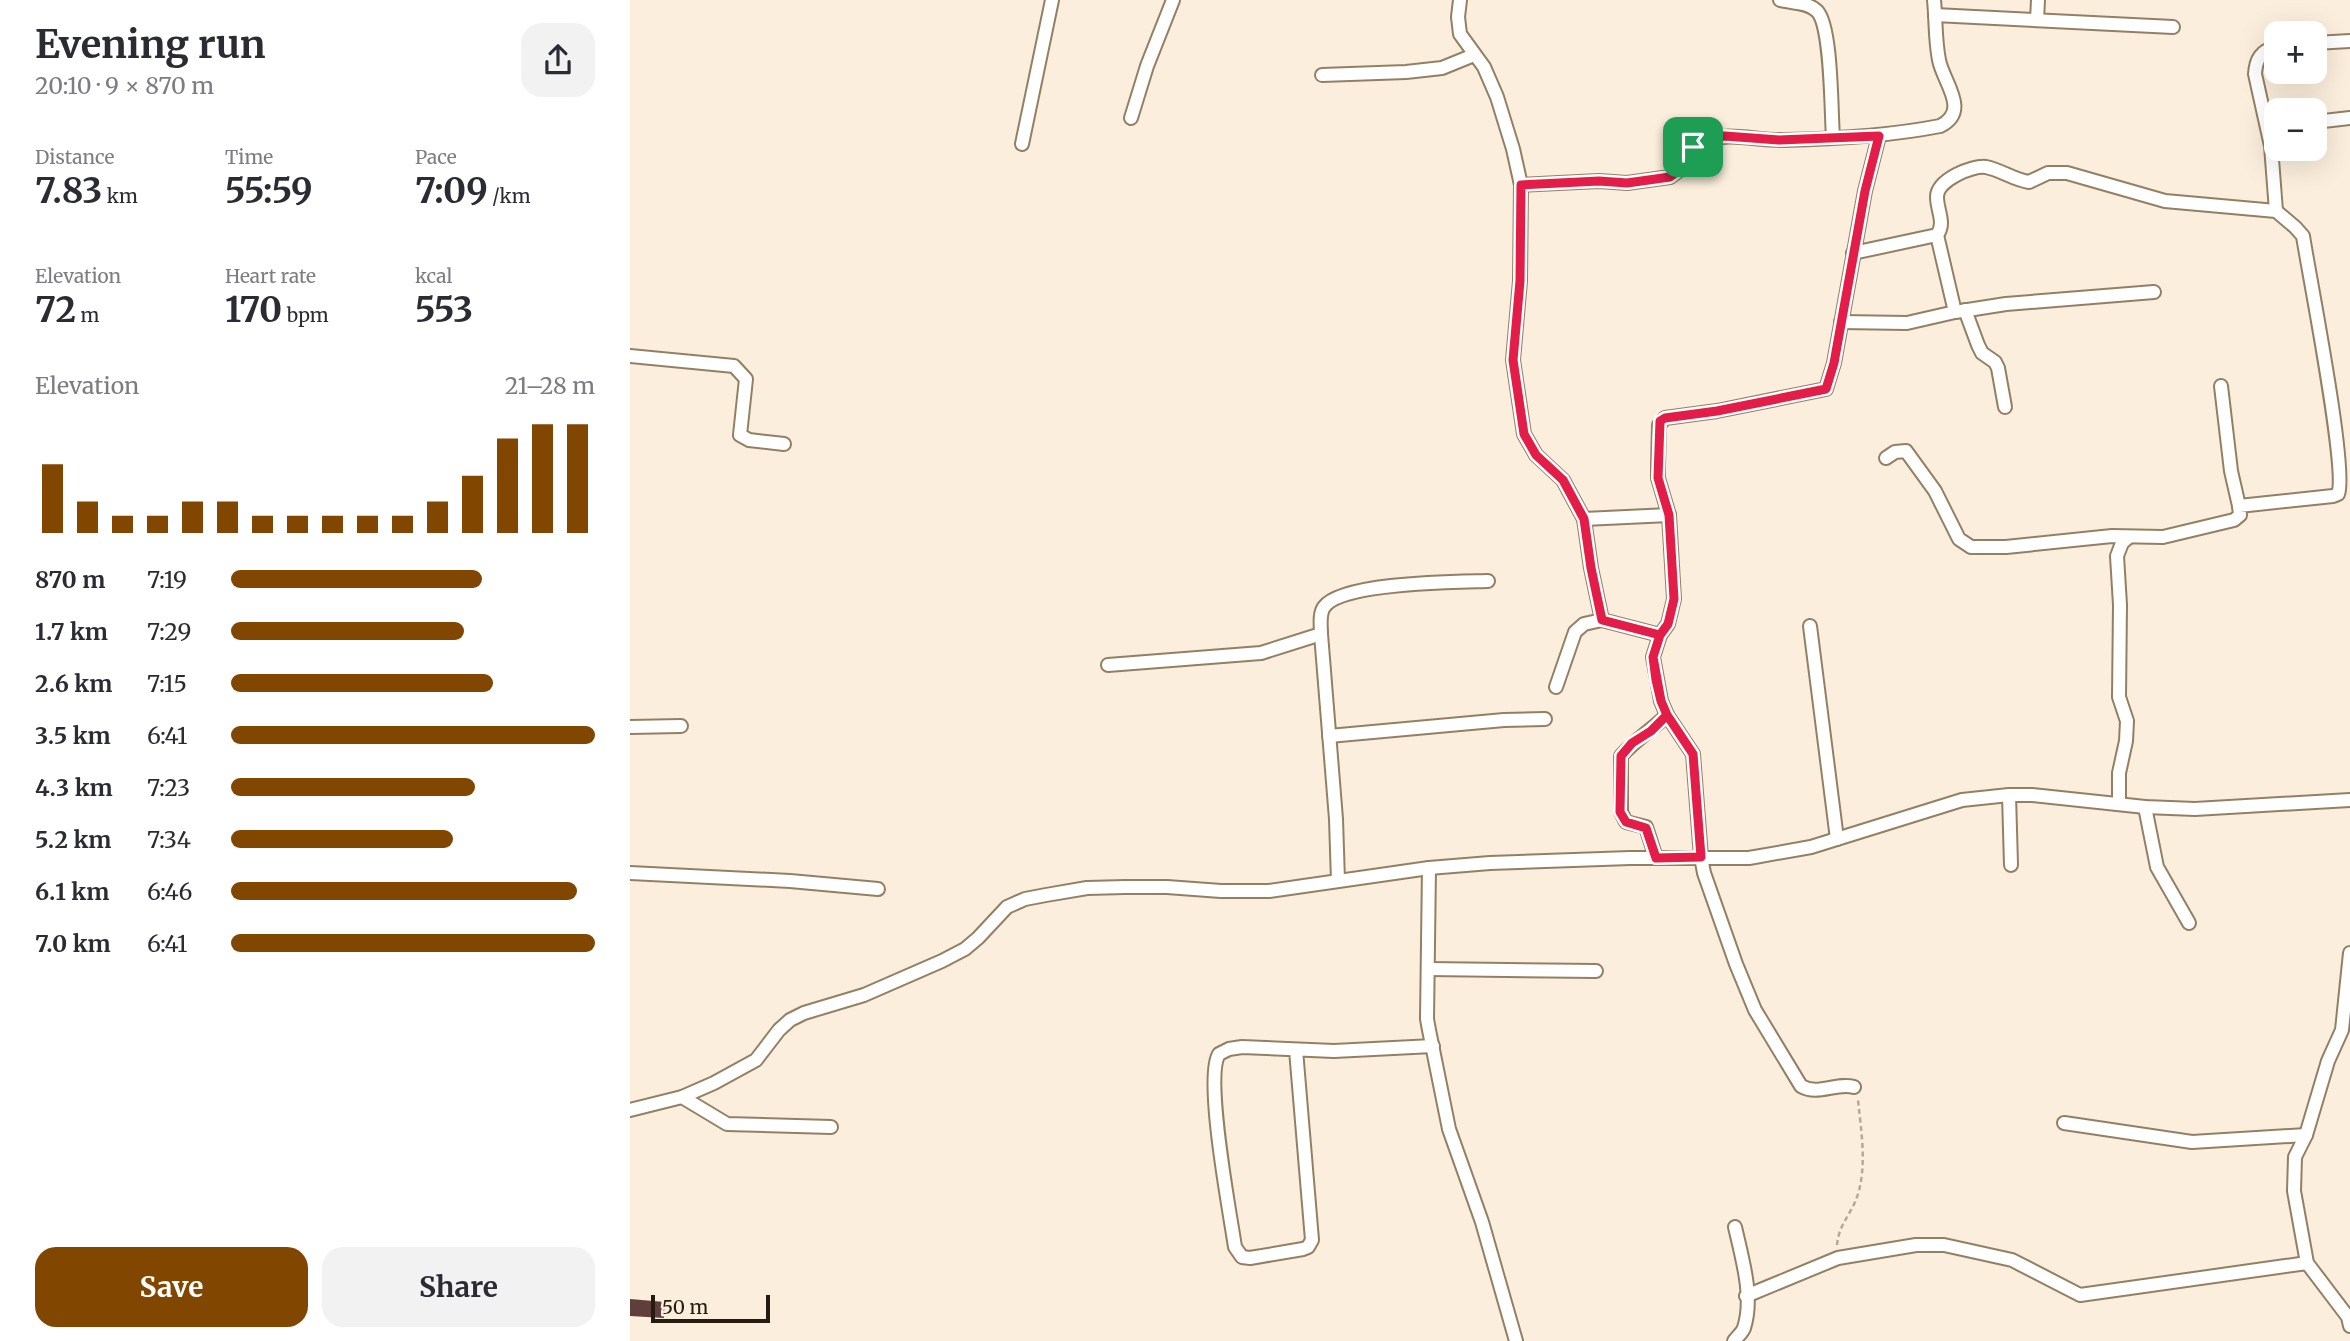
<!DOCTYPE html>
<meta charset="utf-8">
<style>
body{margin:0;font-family:Merriweather,serif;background:#f2f2f3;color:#2b2b33;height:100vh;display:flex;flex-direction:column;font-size:26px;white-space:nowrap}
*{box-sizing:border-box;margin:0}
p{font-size:23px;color:#7c7c81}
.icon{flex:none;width:38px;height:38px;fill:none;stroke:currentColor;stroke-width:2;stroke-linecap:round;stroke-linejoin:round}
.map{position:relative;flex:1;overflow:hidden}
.sheet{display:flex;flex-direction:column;background:#fff;width:630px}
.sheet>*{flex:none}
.tools{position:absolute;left:1634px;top:21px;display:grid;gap:14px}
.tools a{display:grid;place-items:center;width:63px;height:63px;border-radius:14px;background:#fff;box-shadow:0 7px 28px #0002;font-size:35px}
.scale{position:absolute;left:21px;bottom:18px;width:119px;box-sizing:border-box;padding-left:7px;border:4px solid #241c11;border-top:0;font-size:19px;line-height:24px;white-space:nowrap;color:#241c11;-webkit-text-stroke:5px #fbeedc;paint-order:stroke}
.pin{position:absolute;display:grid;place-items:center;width:60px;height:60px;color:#fff;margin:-30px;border-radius:14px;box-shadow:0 4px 10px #0006}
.round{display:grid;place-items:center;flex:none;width:74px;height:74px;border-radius:21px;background:#f2f2f3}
.overview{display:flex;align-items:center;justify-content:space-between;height:119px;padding:0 35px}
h1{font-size:38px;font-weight:700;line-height:52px}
.figures{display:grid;grid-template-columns:repeat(3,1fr);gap:10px;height:119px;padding:7px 35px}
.figures div{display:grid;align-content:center}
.figures b{font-size:35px;font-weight:700}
.figures small{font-size:19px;font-weight:400}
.figures p{font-size:19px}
.chart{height:196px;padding:14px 35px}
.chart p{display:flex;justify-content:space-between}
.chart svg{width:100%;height:126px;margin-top:7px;stroke:#814600;stroke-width:6}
.action{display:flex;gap:14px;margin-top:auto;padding:14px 35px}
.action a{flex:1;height:80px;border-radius:21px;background:#814600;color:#fff;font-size:28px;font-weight:700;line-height:80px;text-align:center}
.action a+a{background:#f2f2f3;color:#2b2b33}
ul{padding:0 35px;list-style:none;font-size:23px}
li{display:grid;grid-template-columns:112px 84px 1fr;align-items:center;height:52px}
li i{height:18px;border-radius:9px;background:#814600}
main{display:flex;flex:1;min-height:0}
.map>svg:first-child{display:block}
</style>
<main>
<section class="sheet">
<div class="overview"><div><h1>Evening run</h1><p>20:10 · 9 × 870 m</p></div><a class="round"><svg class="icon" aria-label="share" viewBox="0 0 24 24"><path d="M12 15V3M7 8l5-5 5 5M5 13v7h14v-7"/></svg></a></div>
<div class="figures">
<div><p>Distance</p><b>7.83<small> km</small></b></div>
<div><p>Time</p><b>55:59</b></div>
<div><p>Pace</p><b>7:09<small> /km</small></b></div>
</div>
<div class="figures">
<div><p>Elevation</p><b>72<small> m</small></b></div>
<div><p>Heart rate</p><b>170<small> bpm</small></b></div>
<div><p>kcal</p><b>553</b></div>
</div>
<div class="chart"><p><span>Elevation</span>21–28 m</p>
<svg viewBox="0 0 160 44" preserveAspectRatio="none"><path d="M5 44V20M15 44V33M25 44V38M35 44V38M45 44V33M55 44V33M65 44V38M75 44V38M85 44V38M95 44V38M105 44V38M115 44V33M125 44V24M135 44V11M145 44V6M155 44V6"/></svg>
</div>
<ul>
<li><b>870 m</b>7:19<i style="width:69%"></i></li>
<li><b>1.7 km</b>7:29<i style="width:64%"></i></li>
<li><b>2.6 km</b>7:15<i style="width:72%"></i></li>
<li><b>3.5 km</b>6:41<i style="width:100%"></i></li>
<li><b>4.3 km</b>7:23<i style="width:67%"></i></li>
<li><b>5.2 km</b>7:34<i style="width:61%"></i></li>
<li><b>6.1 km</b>6:46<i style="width:95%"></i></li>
<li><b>7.0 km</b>6:41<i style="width:100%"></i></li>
</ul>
<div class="action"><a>Save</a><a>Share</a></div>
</section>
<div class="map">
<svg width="1720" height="1341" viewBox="0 0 1720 1341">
<rect width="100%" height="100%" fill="#fbeedc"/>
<polygon fill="#5f3e3c" points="0,1299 35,1302 34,1318 0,1316"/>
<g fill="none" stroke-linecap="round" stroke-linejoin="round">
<g stroke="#938064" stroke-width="16">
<g id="street">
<polyline points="830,0 828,17 830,34 854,67 867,97 883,149 891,185 890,281 883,360 894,434 906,455 933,480 954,519 961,568 972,620 954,624 945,632 926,687"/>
<path d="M1150 0C1162 3 1178 2 1187 11 1202 26 1201 113 1203 137"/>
<polyline points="1305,15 1543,27"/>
<polyline points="1407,20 1408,0"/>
<polyline points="1685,43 1720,41"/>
<polyline points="692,75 776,72 812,68 844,55"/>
<polyline points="501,118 517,66 543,0"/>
<polyline points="1685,122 1720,118"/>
<polyline points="392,144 422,0"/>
<path d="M891 185 969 181 997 183 1040 177 1052 168 1068 143C1095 130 1126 141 1154 140 1206 139 1259 136 1310 126 1341 111 1313 82 1309 60 1305 40 1306 20 1304 0"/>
<path d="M1646 211 1641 146 1625 74C1626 59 1631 50 1647 47"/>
<polyline points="1307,235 1325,312"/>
<path d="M1223 253 1307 235C1316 223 1307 211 1307 197 1307 180 1342 165 1356 167 1371 170 1384 180 1399 182L1418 173H1437L1535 201 1646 211 1665 227 1673 236C1679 275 1718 471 1708 494L1703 496 1609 506 1610 515 1604 520 1533 537 1482 536 1376 547H1341L1329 539 1305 491 1276 451 1265 452 1256 458"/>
<polyline points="1335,310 1348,345 1352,353 1365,362 1368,368 1375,407"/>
<polyline points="1211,322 1277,323 1325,312 1376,304 1524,292"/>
<polyline points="0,356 104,366 116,379 110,435 119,440 154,444"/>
<polyline points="1591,386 1601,471 1609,506"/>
<polyline points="954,519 1039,515"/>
<polyline points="972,620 1030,635"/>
<polyline points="1180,626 1207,839"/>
<polyline points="478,665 631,653 691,634"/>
<polyline points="0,727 51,726"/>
<polyline points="699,736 874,720 915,719"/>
<polyline points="1379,795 1381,865"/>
<polyline points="1489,804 1489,773 1496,741 1497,721 1489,697 1490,605 1487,556 1492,543 1499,537"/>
<polyline points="1515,807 1527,867 1559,923"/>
<path d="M1026 858 1016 827 996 822 991 812V756C1005 740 1022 730 1037 715"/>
<polyline points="799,868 797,1019 799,1030 819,1129 852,1222 886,1341"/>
<polyline points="0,873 160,881 248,889"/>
<path d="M708 881 706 819 691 634C691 626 689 614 694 607 712 582 827 582 858 581"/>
<polyline points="1720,953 1712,1030 1698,1061 1676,1135 1665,1157 1664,1191 1677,1263 1718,1317 1720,1326"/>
<polyline points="798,969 966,971"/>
<path d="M666 1050 682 1240 678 1247 673 1249 620 1258 612 1257 605 1247C600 1213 574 1077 589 1054L599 1049 612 1047 704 1051 803 1046"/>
<path d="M1224 1087C1206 1082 1188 1096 1171 1086L1125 1010 1106 964 1074 873 1071 857 1063 754 1037 715 1031 701 1023 657 1030 635 1038 624 1044 599 1039 515 1028 478V466L1029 425 1035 418 1087 411 1196 389 1204 363 1235 191 1249 136"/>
<polyline points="52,1097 97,1124 201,1127"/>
<polyline points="0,1110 52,1097 84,1083 126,1060 149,1030 160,1020 174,1013 234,995 312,961 335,949 348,938 377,907 395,899 416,895 457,888 495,887 537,887 591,891 639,891 799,868 860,863 1000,858 1119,858 1181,847 1332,800 1379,795 1402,795 1515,807 1565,809 1720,800"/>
<polyline points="1434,1123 1562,1142 1676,1135"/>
<polyline points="1116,1296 1208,1258 1286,1245 1314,1245 1382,1260 1450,1295 1677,1263"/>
<path d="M1104 1341C1107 1337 1112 1333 1114 1328 1124 1297 1112 1258 1105 1227"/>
</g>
</g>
<path stroke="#b5a99a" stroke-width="2.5" stroke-dasharray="5 3.5" stroke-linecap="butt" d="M1207 1245C1209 1223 1222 1214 1228 1194 1237 1164 1231 1130 1228 1100"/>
<use href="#street" stroke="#fff" stroke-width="12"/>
</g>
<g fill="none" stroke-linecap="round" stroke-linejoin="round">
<g stroke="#fff" stroke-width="14">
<polyline id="route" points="1063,147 1052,168 1040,177 997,183 969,181 891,185 890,281 883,360 894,434 906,455 933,480 954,519 961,568 972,620 1030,635 1023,657 1026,680 1031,701 1037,715 1063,754 1071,857 1026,858 1016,828 996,822 990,812 991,756 1002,743 1021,731 1037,715 1031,701 1023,657 1030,635 1038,624 1044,599 1039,515 1028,478 1030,421 1035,418 1087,411 1196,389 1204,363 1235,191 1249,136 1149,140 1095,136 1075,139 1063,147"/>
</g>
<use href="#route" stroke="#e11d48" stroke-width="9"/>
</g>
</svg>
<div class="tools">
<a>+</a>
<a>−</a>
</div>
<div class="scale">50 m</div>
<div class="pin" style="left:1063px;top:147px;background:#1e9e55"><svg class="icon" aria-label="arrive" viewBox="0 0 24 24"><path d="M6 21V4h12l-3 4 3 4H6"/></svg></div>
</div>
</main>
